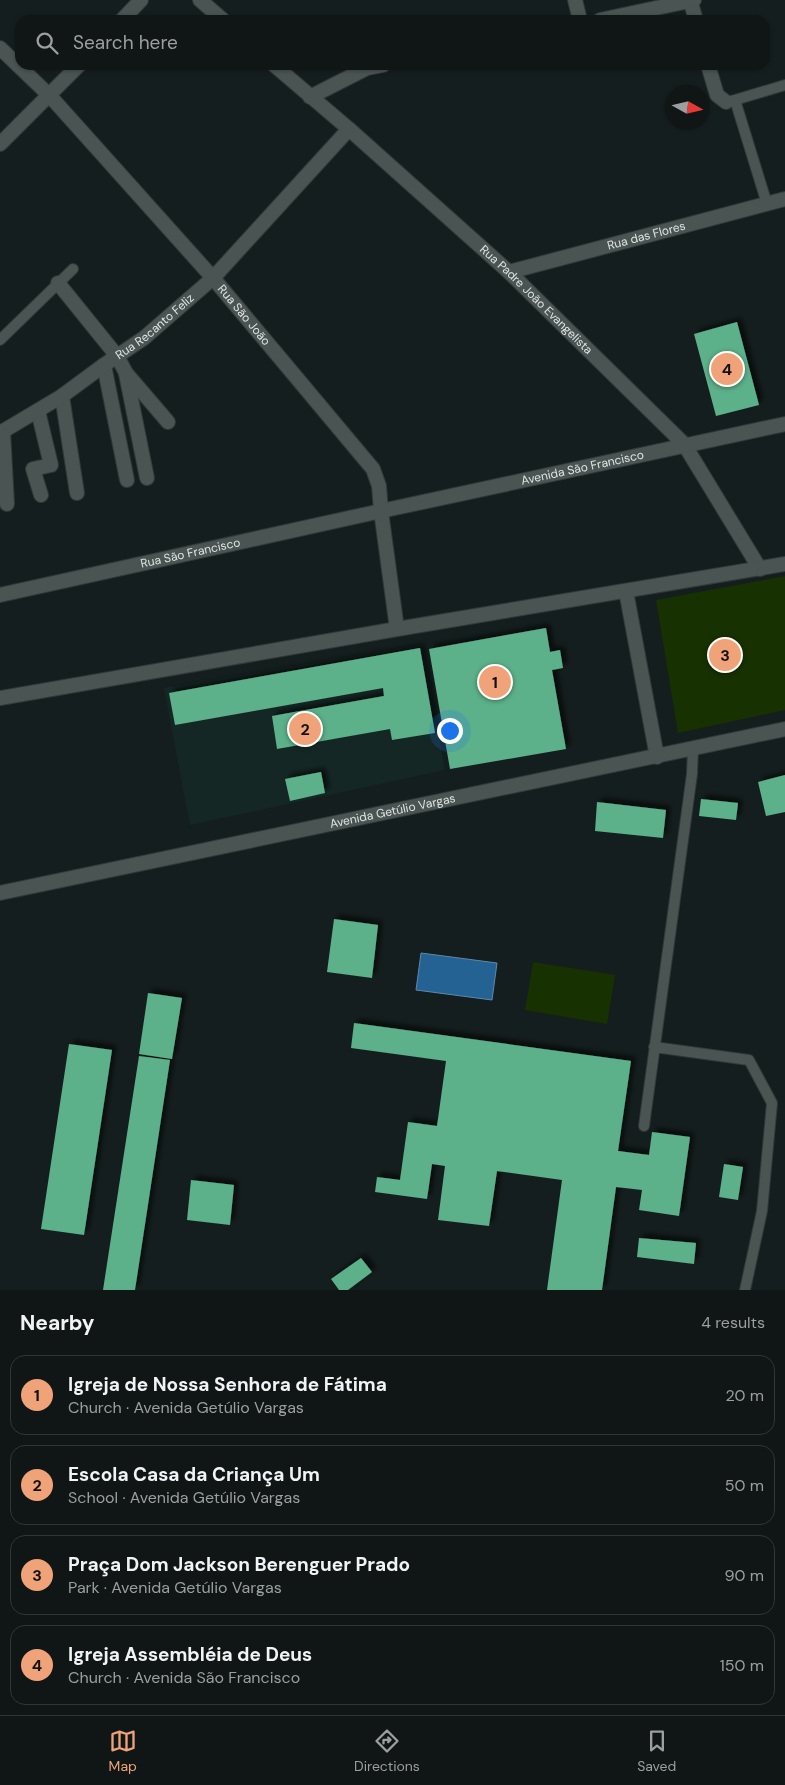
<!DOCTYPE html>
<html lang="en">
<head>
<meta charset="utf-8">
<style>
	:root { --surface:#101616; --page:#1e2323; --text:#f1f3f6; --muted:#9c9fa1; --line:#303535; --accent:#f0a378 }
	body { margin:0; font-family:"DM Sans",sans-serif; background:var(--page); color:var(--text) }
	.compass { position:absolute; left:665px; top:85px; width:45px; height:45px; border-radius:50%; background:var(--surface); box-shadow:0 1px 4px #0004; rotate:98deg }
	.you { position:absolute; left:449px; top:730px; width:18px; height:18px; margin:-12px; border:4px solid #fff; border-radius:50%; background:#1a73e8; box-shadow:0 0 0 8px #1a73e833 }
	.badge { display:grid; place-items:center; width:32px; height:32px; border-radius:50%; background:var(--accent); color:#111; font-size:16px; font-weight:700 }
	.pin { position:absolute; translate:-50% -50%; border:2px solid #fff; box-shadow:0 1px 5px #0006 }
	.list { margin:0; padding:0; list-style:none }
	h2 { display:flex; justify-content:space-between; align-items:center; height:65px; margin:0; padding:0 20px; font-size:21px }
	h2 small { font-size:16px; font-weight:400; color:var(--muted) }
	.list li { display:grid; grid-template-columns:32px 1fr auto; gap:15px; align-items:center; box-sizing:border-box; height:80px; margin:0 10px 10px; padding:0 10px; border:1px solid var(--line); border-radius:15px }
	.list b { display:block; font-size:19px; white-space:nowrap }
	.list p { margin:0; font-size:16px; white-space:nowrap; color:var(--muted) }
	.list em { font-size:16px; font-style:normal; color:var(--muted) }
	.icon { flex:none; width:28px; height:28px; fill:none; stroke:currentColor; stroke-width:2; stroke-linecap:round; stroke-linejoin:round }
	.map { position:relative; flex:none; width:785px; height:1290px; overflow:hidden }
	.search { position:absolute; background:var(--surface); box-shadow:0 1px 4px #0004; left:15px; right:15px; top:15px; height:55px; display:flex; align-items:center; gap:12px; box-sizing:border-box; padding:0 18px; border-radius:15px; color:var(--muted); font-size:19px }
	.sheet { height:425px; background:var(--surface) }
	nav { display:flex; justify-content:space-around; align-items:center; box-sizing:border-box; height:70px; border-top:1px solid var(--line); background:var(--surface); font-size:14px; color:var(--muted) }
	nav a { display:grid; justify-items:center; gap:2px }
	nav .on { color:var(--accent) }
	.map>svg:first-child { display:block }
	.built { fill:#152725 }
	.green { fill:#173101 }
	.water { fill:#256294; stroke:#5c89ac }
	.building { fill:#5bb18a; filter:url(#shadow) }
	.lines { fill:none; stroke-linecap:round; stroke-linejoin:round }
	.service-casing { stroke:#333838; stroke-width:12 }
	.minor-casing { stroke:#333838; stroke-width:16 }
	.tertiary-casing { stroke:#333838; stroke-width:16 }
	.service { stroke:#495453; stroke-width:10 }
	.minor { stroke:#495453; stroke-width:14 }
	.tertiary { stroke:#495453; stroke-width:14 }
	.labels { text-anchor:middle; stroke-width:5; stroke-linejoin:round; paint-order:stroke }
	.street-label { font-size:12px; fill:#dee4e3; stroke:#151e1e }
</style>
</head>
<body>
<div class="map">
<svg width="785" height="1290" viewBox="0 0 785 1290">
	<defs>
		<filter id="shadow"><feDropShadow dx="4.5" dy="-4.5" stdDeviation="2.5" flood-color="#0009"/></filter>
	</defs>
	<rect width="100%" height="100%" fill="#151e1e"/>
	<path class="built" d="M423 644 445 770 190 825 164 688Z"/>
	<path class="green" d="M785 576V710L678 733 656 600Z
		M533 962 615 975 607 1024 525 1010Z"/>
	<path class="water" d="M421 953 497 963 492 1000 416 990Z"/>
	<path class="building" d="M737 322 759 405 716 416 694 334Z
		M546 628 550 652 560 650 563 668 552 670 566 749 450 769 429 649Z
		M420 648 435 733 392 740 390 729 277 749 272 716 384 696 383 688 175 725 169 693Z
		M321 772 325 793 290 801 285 779Z
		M785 775V812L766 816 758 782Z
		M701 799 738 803 736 820 699 816Z
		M597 802 666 810 663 838 595 831Z
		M334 919 378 925 372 978 327 972Z
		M148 993 182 998 172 1059 139 1054Z
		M354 1023 631 1061 618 1151 649 1155 652 1132 690 1137 679 1216 639 1210 642 1190 616 1187 602 1290H547L562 1180 497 1171 489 1226 438 1220 445 1166 432 1164 427 1199 375 1192 377 1177 400 1180 408 1122 437 1126 446 1061 351 1048Z
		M69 1044 112 1050 84 1235 41 1229Z
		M139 1056 170 1060 135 1290H103Z
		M724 1164 743 1167 738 1200 719 1197Z
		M191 1180 234 1185 230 1225 187 1220Z
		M639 1238 696 1243 694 1264 637 1257Z
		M361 1258 372 1272 348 1290H339L331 1279Z"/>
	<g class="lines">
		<defs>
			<path id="service" d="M735 100 785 85
				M726 102 735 100 767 204
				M0 340 73 269
				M654 1047 749 1060 772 1103 762 1211 745 1290
				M644 1126 692 774 693 749"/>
			<g id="minor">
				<path d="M575 0 580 20"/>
				<path d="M690 0 696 20"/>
				<path d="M122 20 141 0"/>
				<path d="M600 20 694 0"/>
				<path id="s1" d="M0 48 50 96 213 278 373 469 379 486 381 511 397 629 0 698"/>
				<path d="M708 65 717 95 726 102"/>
				<path d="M310 97 367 68 383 65"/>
				<path d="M0 144 79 65"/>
				<path id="s2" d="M509 272 785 199"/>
				<path d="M58 283 117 356 126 373 168 422"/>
				<path d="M104 365 127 480"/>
				<path d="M126 374 147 478"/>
				<path d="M62 396 77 493"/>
				<path d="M38 411 51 465 33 469 41 495"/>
				<path d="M3 431 7 504"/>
				<path id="s3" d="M0 433 62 396 104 365 144 338 213 278 349 129"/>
				<path id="s4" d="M0 595 381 511"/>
			</g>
			<g id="tertiary">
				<path d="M200 0 223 20"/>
				<path id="s5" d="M274 65 349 129 509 272 684 444 760 569"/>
				<path id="s6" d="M381 511 785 424"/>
				<path d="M626 591 657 757"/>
				<path d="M397 629 785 564"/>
				<path id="s7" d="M0 893 785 729"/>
			</g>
		</defs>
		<use href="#service" class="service-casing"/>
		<use href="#minor" class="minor-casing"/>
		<use href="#tertiary" class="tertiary-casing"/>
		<use href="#service" class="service"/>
		<use href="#minor" class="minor"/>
		<use href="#tertiary" class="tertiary"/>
	</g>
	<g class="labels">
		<g class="street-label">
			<text dy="4" stroke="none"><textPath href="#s2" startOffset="142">Rua das Flores</textPath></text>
			<text dy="4" stroke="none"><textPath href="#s5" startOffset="352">Rua Padre João Evangelista</textPath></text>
			<text dy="4" stroke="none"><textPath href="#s1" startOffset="362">Rua São João</textPath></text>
			<text dy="4" stroke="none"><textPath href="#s3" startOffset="188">Rua Recanto Feliz</textPath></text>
			<text dy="4" stroke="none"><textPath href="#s6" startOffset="206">Avenida São Francisco</textPath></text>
			<text dy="4" stroke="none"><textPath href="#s4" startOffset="195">Rua São Francisco</textPath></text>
			<text dy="4" stroke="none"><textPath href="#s7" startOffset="401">Avenida Getúlio Vargas</textPath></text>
		</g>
	</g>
</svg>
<svg class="compass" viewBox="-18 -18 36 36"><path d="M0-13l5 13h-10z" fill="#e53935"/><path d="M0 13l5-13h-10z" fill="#9c9fa1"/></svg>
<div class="you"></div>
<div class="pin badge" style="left:495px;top:682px">1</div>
<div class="pin badge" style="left:305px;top:729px">2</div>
<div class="pin badge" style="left:725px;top:655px">3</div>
<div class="pin badge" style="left:727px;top:369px">4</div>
<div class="search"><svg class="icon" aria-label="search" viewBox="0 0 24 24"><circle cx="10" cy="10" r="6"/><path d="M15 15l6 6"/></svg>Search here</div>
</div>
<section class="sheet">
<h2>Nearby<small>4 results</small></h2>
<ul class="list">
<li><span class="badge">1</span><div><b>Igreja de Nossa Senhora de Fátima</b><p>Church · Avenida Getúlio Vargas</p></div><em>20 m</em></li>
<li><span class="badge">2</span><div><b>Escola Casa da Criança Um</b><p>School · Avenida Getúlio Vargas</p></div><em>50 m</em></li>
<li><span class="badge">3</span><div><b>Praça Dom Jackson Berenguer Prado</b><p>Park · Avenida Getúlio Vargas</p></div><em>90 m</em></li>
<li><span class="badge">4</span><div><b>Igreja Assembléia de Deus</b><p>Church · Avenida São Francisco</p></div><em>150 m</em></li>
</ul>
</section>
<nav>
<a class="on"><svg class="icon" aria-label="map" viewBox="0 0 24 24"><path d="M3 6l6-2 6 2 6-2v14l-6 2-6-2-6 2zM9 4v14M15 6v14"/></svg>Map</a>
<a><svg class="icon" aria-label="directions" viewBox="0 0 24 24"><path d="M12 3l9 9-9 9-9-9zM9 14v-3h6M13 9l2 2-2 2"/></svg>Directions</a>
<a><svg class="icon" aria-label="saved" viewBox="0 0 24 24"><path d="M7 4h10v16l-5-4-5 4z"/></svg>Saved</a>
</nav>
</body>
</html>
